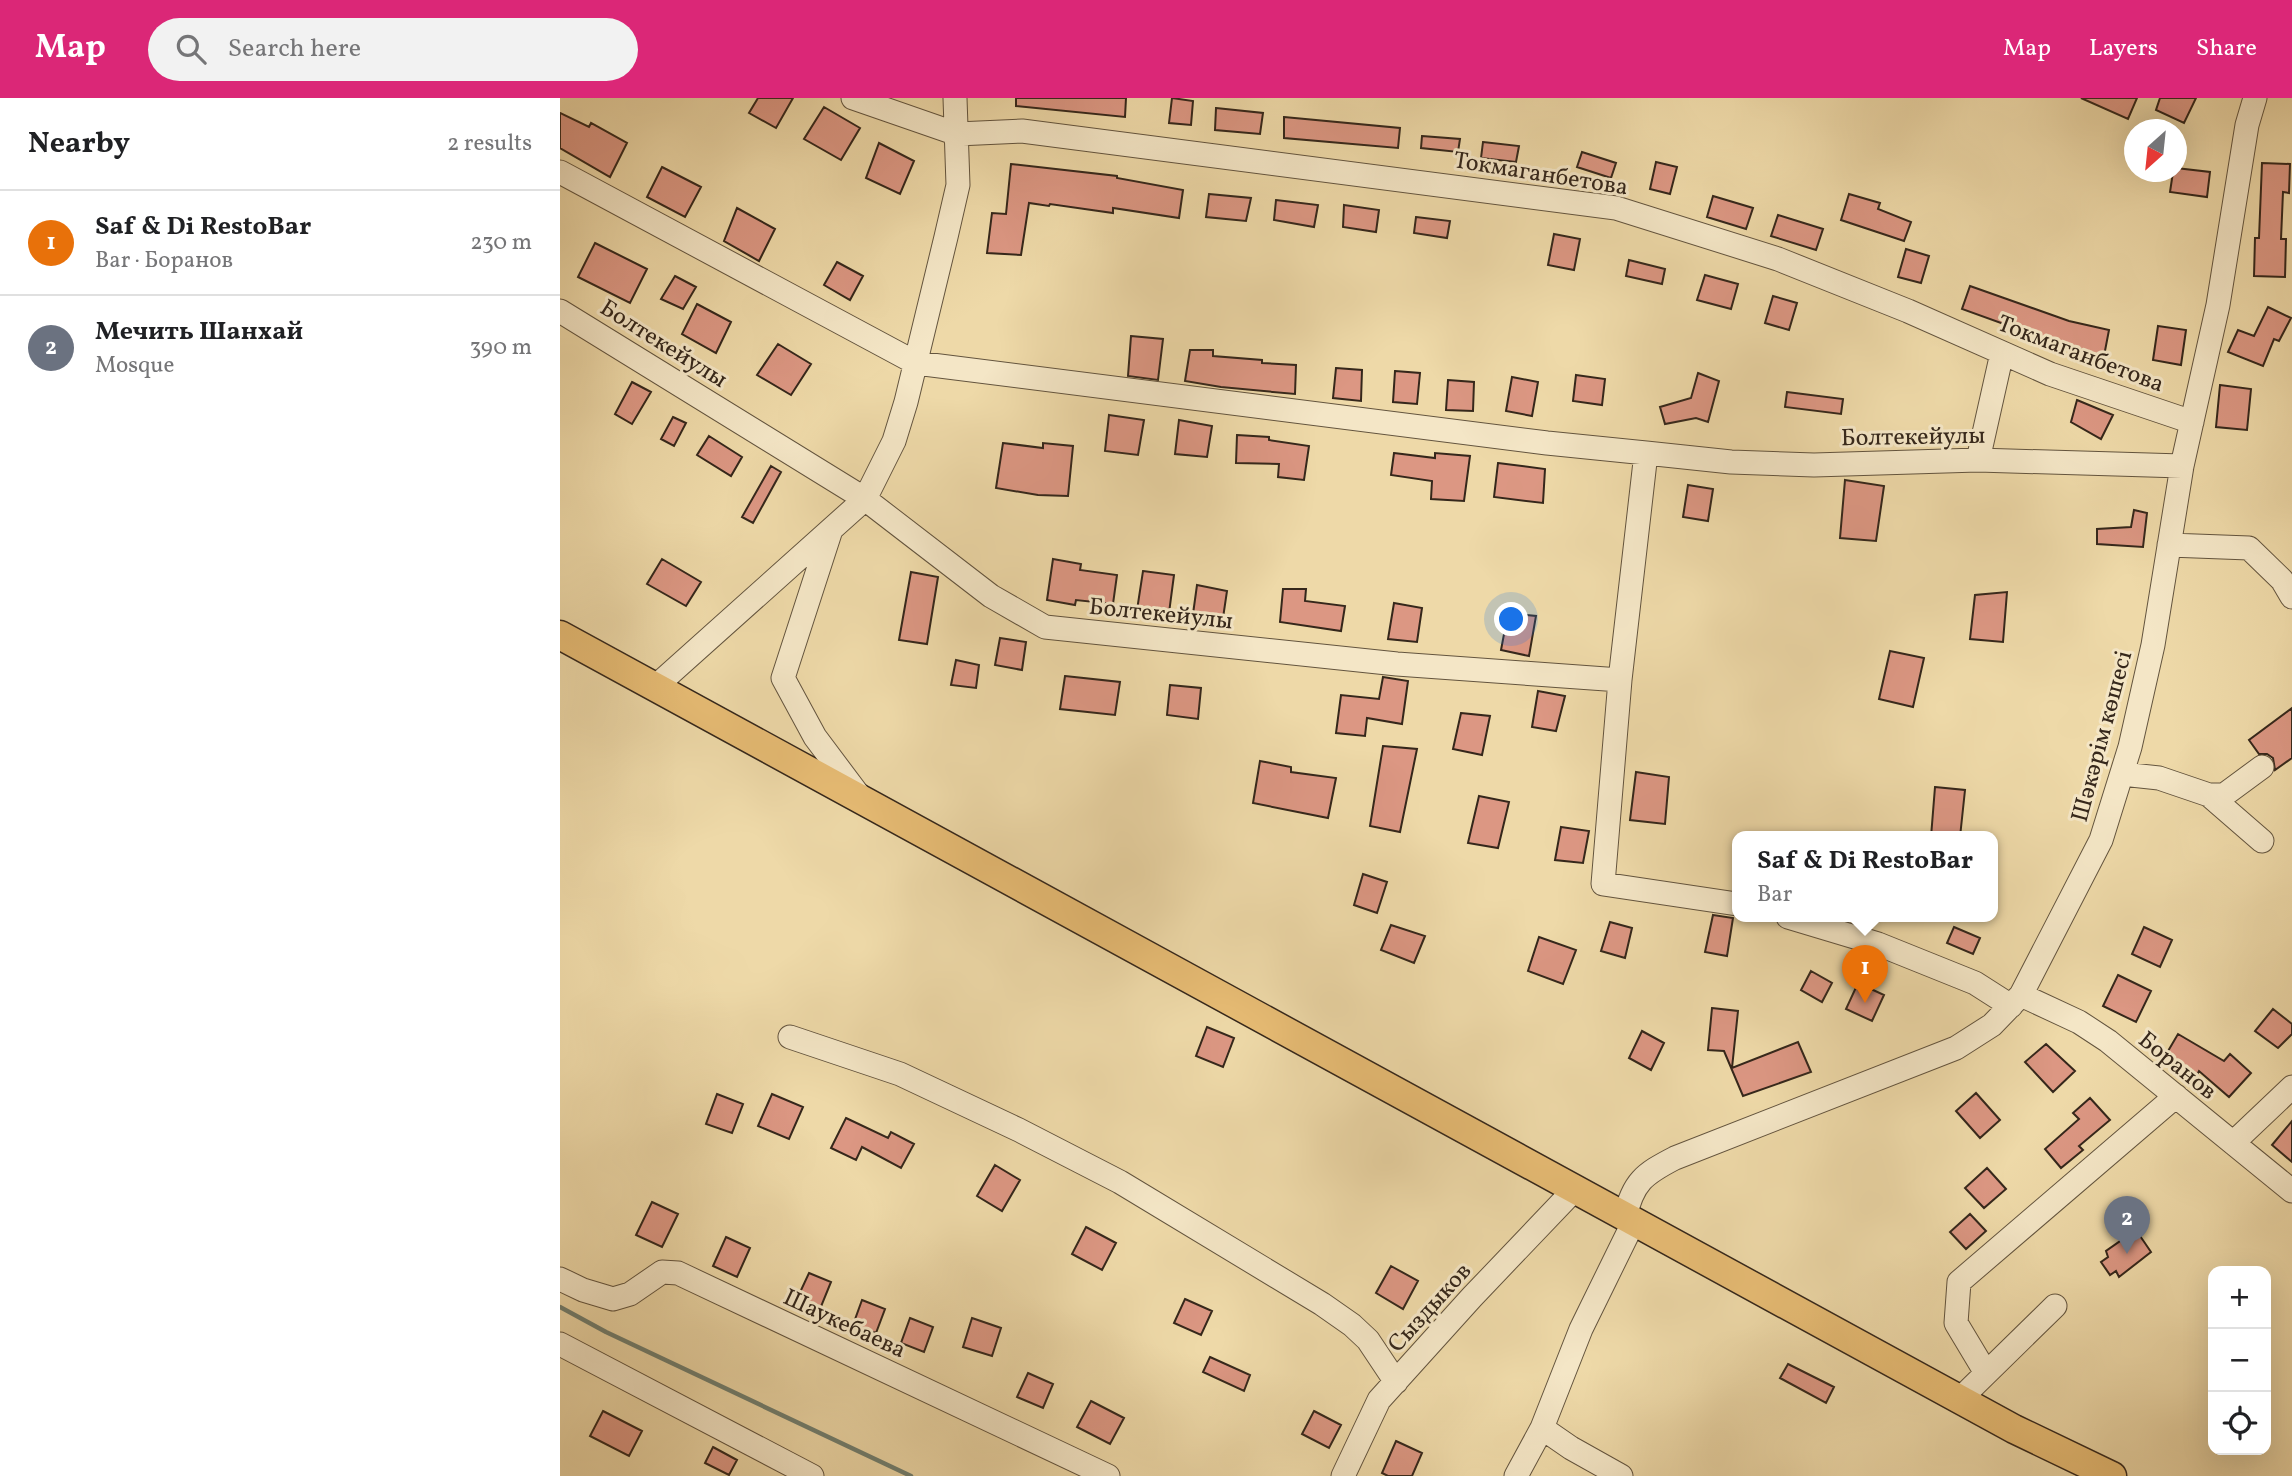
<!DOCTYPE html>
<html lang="en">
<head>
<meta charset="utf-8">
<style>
	:root { --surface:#fff; --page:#f2f2f2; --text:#202124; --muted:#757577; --line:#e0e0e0; --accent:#db2777 }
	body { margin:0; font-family:Vollkorn,serif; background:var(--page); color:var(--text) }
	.controls { position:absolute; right:21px; bottom:21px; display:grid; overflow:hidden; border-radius:14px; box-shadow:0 7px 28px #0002 }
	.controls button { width:63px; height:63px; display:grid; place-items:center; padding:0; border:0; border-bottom:2px solid var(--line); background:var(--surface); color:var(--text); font:35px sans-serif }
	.compass { position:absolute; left:1564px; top:21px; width:63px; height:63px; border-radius:50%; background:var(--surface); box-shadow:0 7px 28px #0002; rotate:207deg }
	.you { position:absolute; left:952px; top:522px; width:24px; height:24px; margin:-18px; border:5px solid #fff; border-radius:50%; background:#1a73e8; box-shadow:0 0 0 10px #1a73e833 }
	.badge { display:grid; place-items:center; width:46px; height:46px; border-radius:50%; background:var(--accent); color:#fff; font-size:23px; font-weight:700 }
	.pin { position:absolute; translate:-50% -58px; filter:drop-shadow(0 2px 4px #0008) }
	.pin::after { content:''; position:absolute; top:37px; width:24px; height:21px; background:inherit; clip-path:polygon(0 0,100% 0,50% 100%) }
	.popup { position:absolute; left:1172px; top:733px; width:266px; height:91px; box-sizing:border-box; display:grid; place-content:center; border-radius:14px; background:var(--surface); filter:drop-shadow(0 2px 5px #0005); font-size:23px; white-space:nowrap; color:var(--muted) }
	.popup b { font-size:26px; color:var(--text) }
	.popup::after { content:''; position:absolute; left:50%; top:100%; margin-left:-14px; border:14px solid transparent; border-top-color:var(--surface) }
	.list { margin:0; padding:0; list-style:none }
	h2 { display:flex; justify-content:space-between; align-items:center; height:91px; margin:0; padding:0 28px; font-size:30px }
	h2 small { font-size:23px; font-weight:400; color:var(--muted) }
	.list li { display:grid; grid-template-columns:46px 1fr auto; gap:21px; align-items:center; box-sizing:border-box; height:105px; padding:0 28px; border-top:2px solid var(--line) }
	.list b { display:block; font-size:26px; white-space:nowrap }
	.list p { margin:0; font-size:23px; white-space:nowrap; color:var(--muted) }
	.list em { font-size:23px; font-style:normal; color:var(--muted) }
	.icon { flex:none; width:38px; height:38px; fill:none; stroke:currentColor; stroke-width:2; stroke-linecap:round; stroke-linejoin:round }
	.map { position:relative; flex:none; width:1732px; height:1378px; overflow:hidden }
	header { display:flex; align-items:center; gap:42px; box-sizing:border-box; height:98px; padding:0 35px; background:var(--accent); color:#fff }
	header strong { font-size:33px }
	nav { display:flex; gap:38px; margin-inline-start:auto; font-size:24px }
	.search { width:490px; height:63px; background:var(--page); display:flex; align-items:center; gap:18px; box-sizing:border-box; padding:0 24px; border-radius:38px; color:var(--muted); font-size:26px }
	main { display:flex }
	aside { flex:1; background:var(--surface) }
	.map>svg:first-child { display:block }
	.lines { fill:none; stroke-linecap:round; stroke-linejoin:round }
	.stream { stroke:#717f70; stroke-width:4.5 }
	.building { fill:#dc9783; stroke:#35271b; stroke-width:2 }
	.minor-casing { stroke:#63543e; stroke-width:25 }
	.major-casing { stroke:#35271b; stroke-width:31 }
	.minor { stroke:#f4e6c6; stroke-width:23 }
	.major { stroke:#e7bc74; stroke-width:28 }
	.labels { text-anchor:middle; stroke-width:6; stroke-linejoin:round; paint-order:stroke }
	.street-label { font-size:24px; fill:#35271b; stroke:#f4e6c6 }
</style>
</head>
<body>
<header>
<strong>Map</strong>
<div class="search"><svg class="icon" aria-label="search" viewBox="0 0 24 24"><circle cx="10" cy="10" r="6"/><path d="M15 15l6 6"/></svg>Search here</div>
<nav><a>Map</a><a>Layers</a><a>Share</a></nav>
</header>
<main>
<aside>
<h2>Nearby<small>2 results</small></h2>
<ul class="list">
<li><span class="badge" style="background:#e8710a">1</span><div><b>Saf &amp; Di RestoBar</b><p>Bar · Боранов</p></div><em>230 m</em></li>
<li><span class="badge" style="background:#6b7280">2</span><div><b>Мечить Шанхай</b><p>Mosque</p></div><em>390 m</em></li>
</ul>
</aside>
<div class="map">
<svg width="1732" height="1378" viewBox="0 0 1732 1378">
	<rect width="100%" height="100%" fill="#eed9a8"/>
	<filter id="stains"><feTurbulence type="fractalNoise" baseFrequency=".00286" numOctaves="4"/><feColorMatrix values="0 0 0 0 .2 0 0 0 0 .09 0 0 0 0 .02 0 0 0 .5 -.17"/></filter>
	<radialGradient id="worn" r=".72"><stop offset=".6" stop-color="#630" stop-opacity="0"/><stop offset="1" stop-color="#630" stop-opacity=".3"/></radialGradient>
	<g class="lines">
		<path class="stream" d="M0 1209 46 1234 351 1378"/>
	</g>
	<path class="building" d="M198 0H233L216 30 189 15Z
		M456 0H566L565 19 456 8Z
		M612 0 633 3 631 27 609 25Z
		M1521 0H1577L1568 21Z
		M1600 0H1636L1624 25 1596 12Z
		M264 9 300 30 281 62 244 41Z
		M656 10 703 15 700 36 655 32Z
		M0 15 29 29 31 25 67 45 50 79 0 50Z
		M724 19 840 30 838 50 724 40Z
		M862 38 900 41 898 54 861 50Z
		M923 44 959 48 956 64 921 60Z
		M319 45 354 63 340 96 306 80Z
		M1022 54 1056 65 1051 80 1017 69Z
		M1096 64 1117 69 1110 96 1090 91Z
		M1702 65 1730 66 1729 95 1723 94 1721 141H1726L1725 179 1694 178 1695 140H1699Z
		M451 66 557 78V80L623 92 619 120 553 110V115L490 106 489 108 469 105 461 157 427 155 432 115 446 116Z
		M102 69 141 89 125 119 87 99Z
		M1616 70 1650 74 1647 99 1610 94 1613 74H1616Z
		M649 96 691 100 686 123 646 119Z
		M1289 96 1320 105 1318 111 1351 124 1344 143 1281 122Z
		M1153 98 1193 110 1186 131 1147 119Z
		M716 102 758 107 754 129 714 122Z
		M784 107 819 112 816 134 783 129Z
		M177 110 215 131 199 163 164 143Z
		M1218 117 1263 131 1256 152 1211 138Z
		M856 119 890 123 887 140 854 135Z
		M994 136 1020 141 1014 172 988 167Z
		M35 145 87 171 70 205 18 179Z
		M1346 151 1369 158 1361 185 1338 179Z
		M1069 162 1105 171 1102 186 1066 178Z
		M277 164 303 178 290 202 264 187Z
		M1145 177 1178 186 1171 211 1137 202Z
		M115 178 136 189 123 211 101 201Z
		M1410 188 1509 223 1549 232 1544 258 1494 244 1402 211Z
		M1213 198 1237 205 1229 232 1205 225Z
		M137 206 171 224 156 255 122 236Z
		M1708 209 1731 220 1719 243 1714 241 1703 268 1668 254 1678 232 1694 238Z
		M1598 228 1626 232 1621 267 1593 262Z
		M571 238 603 241 598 282 568 278Z
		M218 246 251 266 231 297 197 277Z
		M630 252H653V258L702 262V265L736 267 735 296 661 289 625 283Z
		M776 270 802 272 801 303 773 300Z
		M835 273 860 275 857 306 833 304Z
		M1138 275 1159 283 1148 324 1136 320 1105 326 1100 309 1131 300Z
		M1016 277 1045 281 1042 307 1013 303Z
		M952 279 978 284 972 318 946 313Z
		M888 282 914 284 913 313 886 312Z
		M72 284 91 294 72 326 55 316Z
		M1660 287 1691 291 1687 332 1656 329Z
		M1227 294 1283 301 1281 316 1225 309Z
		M1517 302 1553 317 1541 341 1511 324Z
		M549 317 584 322 578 357 545 353Z
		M113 319 126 325 114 348 101 341Z
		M619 322 652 328 647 359 615 356Z
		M677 337 709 339V342L749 348 744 382 718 379 719 366 676 365Z
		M149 338 182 359 171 378 137 357Z
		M443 345 483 350V345L513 348 508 398 478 397 436 390Z
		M834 355 875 360V355L910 358 904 403 871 401 872 383 831 377Z
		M938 365 985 371 983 405 934 399Z
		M211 368 221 374 193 425 182 419Z
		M1285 382 1324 388 1316 443 1280 440Z
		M1128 387 1153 391 1148 423 1123 419Z
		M1574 412 1587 415 1583 449 1537 446V431L1571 429Z
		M102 461 141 484 126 508 87 486Z
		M493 461 521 466 520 472 557 477 553 506 516 502 515 507 487 502Z
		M583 473 614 477 609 515 577 512Z
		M351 474 378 479 367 546 339 542Z
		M637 487 667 493 663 520 633 516Z
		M723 491H746L745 503 785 508 781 533 720 524Z
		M1447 494 1443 544 1410 541 1415 497Z
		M834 505 862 510 857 544 828 541Z
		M948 515 976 518 969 558 941 552Z
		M440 540 466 544 462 572 435 567Z
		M1330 553 1364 560 1353 609 1319 601Z
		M396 562 419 567 416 590 391 587Z
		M505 578 560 584 555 617 500 611Z
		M823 579 848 583 842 626 807 620 805 638 776 635 781 597 819 601Z
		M610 587 641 590 638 621 607 617Z
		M978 593 1005 598 996 633 972 629Z
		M1732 610V660L1715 672 1713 660 1707 656H1699L1689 642Z
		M901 615 930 618 922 657 893 651Z
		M823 648 857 651 840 734 810 728Z
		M700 663 731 669V674L776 680 768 720 693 705Z
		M1076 674 1109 679 1105 726 1070 722Z
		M1375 689 1405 692 1400 739H1371Z
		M919 698 949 704 938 750 908 745Z
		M1001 729 1029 733 1023 765 995 762Z
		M803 776 827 784 817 815 794 807Z
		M1153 817 1173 820 1167 858 1145 854Z
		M1050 824 1072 830 1065 860 1041 853Z
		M831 827 865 838 854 865 821 852Z
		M1394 829 1420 840 1413 856 1387 845Z
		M1584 829 1612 842 1600 869 1572 856Z
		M979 839 1016 852 1003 886 968 873Z
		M1251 873 1272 885 1262 904 1241 892Z
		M1558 877 1591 893 1576 924 1543 908Z
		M1298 885 1324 897 1312 923 1286 911Z
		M1152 910 1178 913 1172 970 1238 944 1251 974 1183 998 1164 953 1148 952Z
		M1713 911 1732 926V936L1718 950 1695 933Z
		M647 929 674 940 663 969 636 958Z
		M1082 933 1104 945 1091 972 1069 960Z
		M1618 936 1664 963 1670 956 1691 975 1669 999 1639 973 1636 979 1604 960Z
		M1486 946 1515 973 1493 994 1465 964Z
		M1416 995 1440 1022 1420 1040 1396 1013Z
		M157 996 183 1006 172 1035 146 1026Z
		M212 996 243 1009 229 1041 198 1028Z
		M1530 1000 1550 1022 1519 1048 1523 1052 1501 1070 1485 1051 1519 1021 1513 1015Z
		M286 1020 328 1040 331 1034 354 1046 341 1070 302 1049 296 1062 271 1050Z
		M1732 1023V1064L1712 1047Z
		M435 1067 460 1082 442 1113 417 1098Z
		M1427 1070 1446 1091 1424 1110 1405 1090Z
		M92 1104 118 1116 102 1149 76 1137Z
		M1410 1116 1426 1133 1406 1151 1390 1134Z
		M526 1129 556 1145 542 1172 512 1156Z
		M1576 1132 1591 1154 1559 1179 1556 1173 1550 1177 1541 1164 1548 1159 1546 1153Z
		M166 1139 190 1150 177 1179 153 1168Z
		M831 1168 858 1183 843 1211 816 1195Z
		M249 1175 271 1184 258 1216 235 1205Z
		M625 1201 652 1213 641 1237 614 1225Z
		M302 1202 325 1211 316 1235 293 1227Z
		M350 1220 373 1229 364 1254 341 1245Z
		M412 1220 441 1230 432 1258 403 1249Z
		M650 1259 690 1277 684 1293 643 1274Z
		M1228 1266 1274 1289 1266 1305 1220 1280Z
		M468 1275 493 1286 483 1310 457 1299Z
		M531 1303 564 1320 550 1346 517 1329Z
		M43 1313 82 1333 69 1358 30 1338Z
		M754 1313 781 1327 769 1350 742 1336Z
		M836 1343 862 1355 852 1378H828L822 1375Z
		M153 1349 177 1362 169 1377 145 1365Z"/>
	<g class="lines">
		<defs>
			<path id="minor" d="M293 0 397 36 462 33 1056 110 1218 161 1348 213 1490 276 1632 324
				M0 74 356 265 987 345 1086 355
				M0 213 305 401 431 498 485 529 837 566 1060 582 1086 355 1171 364 1254 367 1418 362 1622 368
				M1418 362 1442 255
				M270 435 223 580 255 639 300 699
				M1609 447 1689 450 1722 482 1732 499
				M1060 582 1043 786 1177 806
				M95 589 305 401 334 343 346 304 386 139 398 87 395 0
				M1562 676 1599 680 1649 697H1664L1702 669
				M1649 697 1702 743
				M1228 819 1318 846 1415 885 1451 908
				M1461 897 1519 924 1548 943 1732 1093
				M230 939 340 976 459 1032 560 1084 762 1206 792 1227 808 1242 836 1284
				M1673 1045 1732 989
				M1065 1119C1073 1084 1084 1076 1115 1060L1396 950 1432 927 1461 897 1541 742 1570 649 1593 547 1622 368 1658 207 1687 27 1695 0
				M0 1181 23 1192 53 1201 70 1196 102 1174 118 1175 548 1378
				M0 1246 252 1378
				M1426 1275 1396 1225 1399 1184 1616 998
				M1400 1301 1495 1208
				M783 1378 819 1302 912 1199 1015 1091
				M956 1378 982 1330
				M1061 1378 1011 1350 982 1330 1021 1231 1074 1123"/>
			<path id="major" d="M0 537 1454 1331 1552 1378"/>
		</defs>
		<use href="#minor" class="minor-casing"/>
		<use href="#major" class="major-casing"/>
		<use href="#minor" class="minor"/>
		<use href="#major" class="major"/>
	</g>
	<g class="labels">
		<g class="street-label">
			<text transform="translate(981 75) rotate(9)" y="8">Токмаганбетова</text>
			<text transform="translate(104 245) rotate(32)" y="8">Болтекейулы</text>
			<text transform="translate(1521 255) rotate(21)" y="8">Токмаганбетова</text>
			<text transform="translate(1353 338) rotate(-1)" y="8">Болтекейулы</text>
			<text transform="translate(601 515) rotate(6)" y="8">Болтекейулы</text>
			<text transform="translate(1541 638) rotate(-75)" y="8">Шәкәрім көшесі</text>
			<text transform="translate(1618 967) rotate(39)" y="8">Боранов</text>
			<text transform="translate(869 1209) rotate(-48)" y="8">Сыздыков</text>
			<text transform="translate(285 1225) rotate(25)" y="8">Шаукебаева</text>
		</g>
	</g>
	<rect width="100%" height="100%" filter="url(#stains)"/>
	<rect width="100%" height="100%" fill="url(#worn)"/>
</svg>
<div class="controls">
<button>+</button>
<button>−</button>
<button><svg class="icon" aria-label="locate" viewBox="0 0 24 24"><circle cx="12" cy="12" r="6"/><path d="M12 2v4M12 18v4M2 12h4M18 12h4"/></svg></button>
</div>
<svg class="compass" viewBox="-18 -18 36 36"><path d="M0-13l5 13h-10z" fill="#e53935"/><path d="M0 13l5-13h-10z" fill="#757577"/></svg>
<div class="you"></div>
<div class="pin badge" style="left:1305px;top:905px;background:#e8710a">1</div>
<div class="popup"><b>Saf &amp; Di RestoBar</b>Bar</div>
<div class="pin badge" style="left:1567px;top:1156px;background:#6b7280">2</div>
</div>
</main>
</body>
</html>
